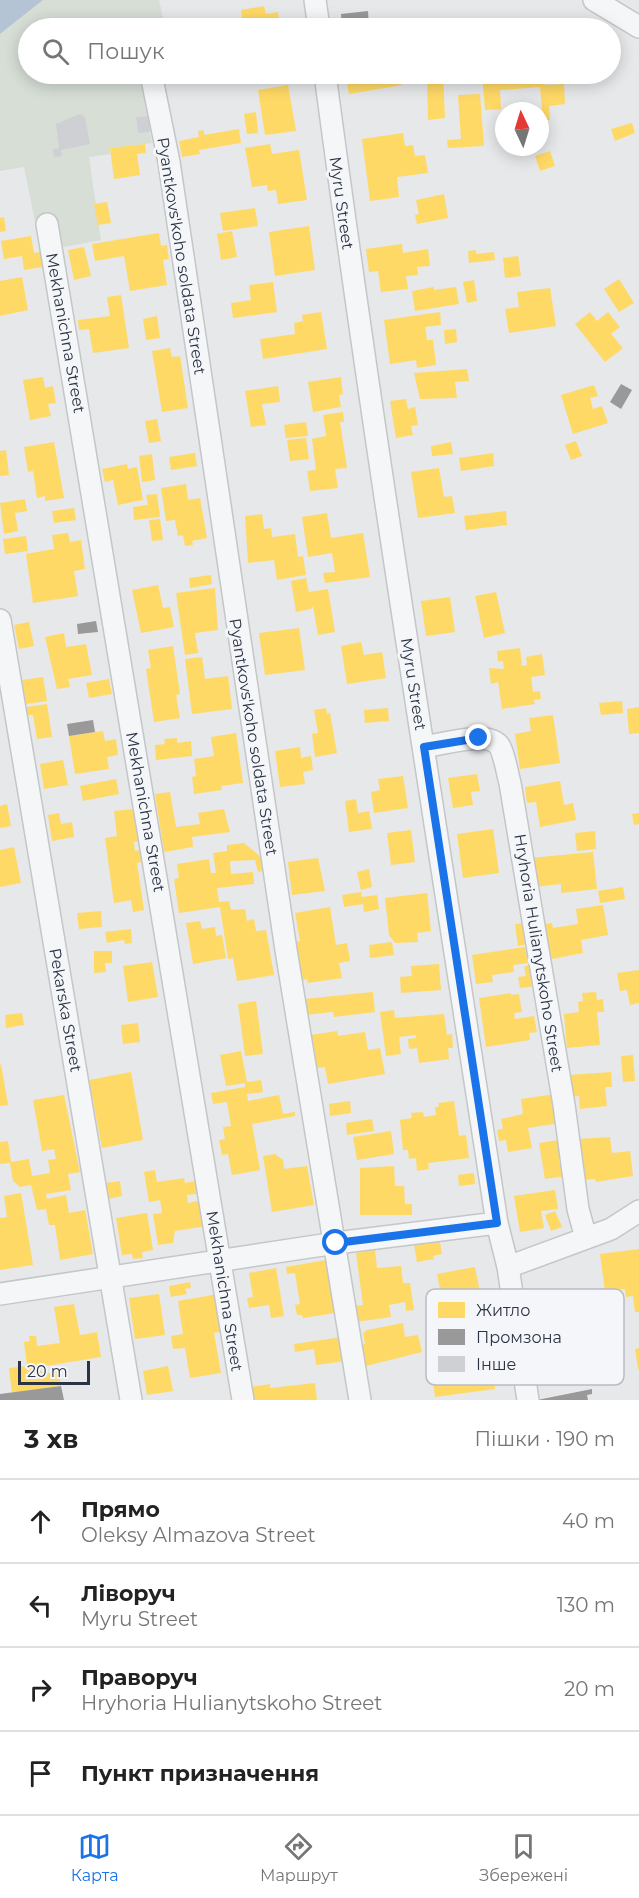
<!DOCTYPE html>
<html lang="uk">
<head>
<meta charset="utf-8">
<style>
	:root { --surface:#fff; --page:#f6f6f6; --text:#222; --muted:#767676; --line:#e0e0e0; --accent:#1a73e8 }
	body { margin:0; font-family:Montserrat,sans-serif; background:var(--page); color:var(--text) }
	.compass { position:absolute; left:495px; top:102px; width:54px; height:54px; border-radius:50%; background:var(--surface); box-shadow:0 3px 15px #0003; rotate:356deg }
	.scale { position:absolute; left:18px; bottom:15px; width:72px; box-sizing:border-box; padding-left:6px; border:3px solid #2b3445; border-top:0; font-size:16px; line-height:21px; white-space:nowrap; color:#2b3445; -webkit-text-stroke:4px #f4f6f9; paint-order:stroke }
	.stop { position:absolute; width:18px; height:18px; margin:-14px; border:4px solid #1a73e8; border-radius:50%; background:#fff }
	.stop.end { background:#1a73e8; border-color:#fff; box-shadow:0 2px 6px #0008 }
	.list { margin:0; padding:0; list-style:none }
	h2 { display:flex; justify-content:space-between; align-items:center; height:78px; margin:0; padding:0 24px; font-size:26px }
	h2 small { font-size:20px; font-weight:400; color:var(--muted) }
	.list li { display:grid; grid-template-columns:39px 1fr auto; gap:18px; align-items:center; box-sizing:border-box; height:84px; padding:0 24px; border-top:2px solid var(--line) }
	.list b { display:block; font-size:22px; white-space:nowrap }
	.list p { margin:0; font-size:20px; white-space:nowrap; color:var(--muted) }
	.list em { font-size:20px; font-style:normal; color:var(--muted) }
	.icon { flex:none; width:33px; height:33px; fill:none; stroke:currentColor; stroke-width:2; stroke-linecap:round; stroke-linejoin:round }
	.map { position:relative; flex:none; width:639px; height:1400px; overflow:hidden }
	.search { position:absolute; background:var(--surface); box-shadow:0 3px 15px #0003; left:18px; right:18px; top:18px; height:66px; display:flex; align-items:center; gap:15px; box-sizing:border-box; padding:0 21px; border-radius:33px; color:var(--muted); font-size:22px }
	.sheet { height:414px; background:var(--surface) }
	nav { display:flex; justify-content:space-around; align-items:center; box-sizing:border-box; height:84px; border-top:2px solid var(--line); background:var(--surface); font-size:16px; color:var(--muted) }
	nav a { display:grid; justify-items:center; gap:3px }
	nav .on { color:var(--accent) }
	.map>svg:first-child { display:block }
	.green { fill:#d6ded6 }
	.water { fill:#b4c4d5 }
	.homes { fill:#ffd966 }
	.industry { fill:#999 }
	.building { fill:#ced0d3 }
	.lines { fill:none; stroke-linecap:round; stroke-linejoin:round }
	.street-casing { stroke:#c4c6c8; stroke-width:24 }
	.street { stroke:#f5f6f7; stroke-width:21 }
	.route { stroke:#1a73e8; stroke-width:8 }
	.labels { text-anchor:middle; stroke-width:6; stroke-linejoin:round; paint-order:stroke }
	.street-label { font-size:16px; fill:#2b3445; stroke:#f4f6f9 }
	.key { fill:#f4f6f9; stroke:#b8bcc3; stroke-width:1.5 }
	.key-label { font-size:16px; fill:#2b3445 }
</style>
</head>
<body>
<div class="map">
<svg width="639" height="1400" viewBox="0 0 639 1400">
	<rect width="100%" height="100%" fill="#e6e8ea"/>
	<path class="green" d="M43 0H159L165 28H28V74H142L149 116 136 117 138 132H150L152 143 110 148V154L89 157 101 240 63 247 56 223 36 227 24 167 0 171V34Z"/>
	<path class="water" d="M0 0H43L0 34Z"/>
	<path class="homes" d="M264 6 266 14 278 12 280 28H255L254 24 243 26 241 10Z
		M345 74H400L402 85 349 94Z
		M427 74H443L445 118 428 120Z
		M482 74H544L545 85 564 84 565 104 549 106 550 120H543L540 87 500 90 501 109 485 110Z
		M288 85 296 131 265 135 258 90Z
		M480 94 484 146 448 148 447 140 461 139 458 95Z
		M256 112 258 133 247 134 244 114Z
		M632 123 635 133 615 141 611 129Z
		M239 129 241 143 199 150 200 154 182 157 179 141 199 137 198 131 204 130V135Z
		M403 133 405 146 413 145 415 156 425 155 428 173 397 177 399 197 370 201 362 139Z
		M145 144 146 153 137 154 140 175 114 179 110 148Z
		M270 144 272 154 299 150 307 200 278 204 276 190 268 191 267 185 252 187 245 148Z
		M550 151 555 166 540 171 535 156Z
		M444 194 448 218 417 224 415 215 419 214 416 200Z
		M107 202 111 223 98 225 94 204Z
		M255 208 258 226 223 231 220 213Z
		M4 217 6 231 0 232V218Z
		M309 226 315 270 275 276 269 232Z
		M232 231 237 257 221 260 217 234Z
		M159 233 161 246 167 245 169 259 163 260 167 285 130 291 124 256 95 261 92 244Z
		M31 236 34 253 40 252 43 267 24 270 22 256 4 259 1 241Z
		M402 244 403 253 428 249 430 266 417 267 418 275 406 276 408 289 381 292 378 271 369 272 366 249Z
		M84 247 91 276 74 280 68 250Z
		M476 250V254L494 252 495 260 469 263 468 251Z
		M518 256 521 276 505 278 503 258Z
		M22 277 28 310 0 316V281Z
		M619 279 634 303 619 312 604 289Z
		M474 280 477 301 467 303 463 282Z
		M273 282 277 312 233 318 231 303 251 300 249 285Z
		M434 287V290L456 287 459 304 415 311 412 291Z
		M550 288 556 326 509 333 505 309 519 307 517 292Z
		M121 295 129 348 93 353 89 329 79 330 78 320 110 316 107 297Z
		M321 312 327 349 263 359 260 339 295 334 294 323 303 321 302 315Z
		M440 312 441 325 425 327 427 340H433L436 365 417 368 416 360 390 364 384 320Z
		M590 312 597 321 608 312 620 327 611 334 623 348 605 362 575 324Z
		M157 316 160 338 146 340 143 319Z
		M456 329 457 342 445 344 444 330Z
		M170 348 172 357 180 356 188 408 162 412 152 351Z
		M467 369 469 381 455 382 457 398 420 399 414 373Z
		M43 377 45 388 53 386 56 403 48 404 51 416 30 420 23 380Z
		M341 377 343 394 339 395 341 407 313 412 308 382Z
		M594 385 598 396 590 398 593 409 602 406 608 423 573 434 561 395Z
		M278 386 280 402 262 404 266 425 251 427 245 391Z
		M406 399 408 409 415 407 418 425 411 426 413 435 396 438 390 401Z
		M343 412 344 422H340L347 468 335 469 338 488 310 491 307 471 316 470 312 439 326 436 323 415Z
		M157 419 161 441 149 443 145 421Z
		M306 422 308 436 286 438 284 425Z
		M306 438 309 459 290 461 287 440Z
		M576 441 582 456 571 460 565 445Z
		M54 442 64 498 45 501V496L37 498 33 471 28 472 24 447Z
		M451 442 453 454 432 456 431 446Z
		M6 450 9 475 0 476V451Z
		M195 453 197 466 171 470 169 457Z
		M493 453 494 466 461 471 459 458Z
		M152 454 155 480 142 482 139 456Z
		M127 464 128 469 137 467 143 500 118 505 113 480 105 482 102 469Z
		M439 468 444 497 452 496 455 513 418 518 411 472Z
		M186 484 188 500 200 498 207 538 192 541 193 545 185 546 183 535 178 536 175 520 166 521 161 488Z
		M157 494 160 517 134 520 133 507 148 505 146 495Z
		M25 499 27 511 15 513 18 531 4 534 0 503Z
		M74 508 76 520 54 523 52 511Z
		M506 511 507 525 466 530 464 516Z
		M327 513 331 538 363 533 370 577 325 583 323 573 335 572 332 553 308 557 302 517Z
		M262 514 264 529 271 528 272 537 295 534 298 557 303 556 306 575 277 580 274 560 248 563 245 516Z
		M160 519 163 540 152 541 149 520Z
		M68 533 70 542 81 540 85 569 74 571 78 596 33 603 26 554 54 549 52 535Z
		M26 536 28 551 5 554 3 539Z
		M211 575 212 584 190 588 189 578Z
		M306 578 309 592 328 589 335 632 318 635 313 606 311 609 296 612 291 581Z
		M158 585 163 608 170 607 174 627 141 633 132 590Z
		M215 588 218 630 195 633 198 653 185 655 176 593Z
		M496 592 505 633 484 638 475 596Z
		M450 597 455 632 426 636 421 601Z
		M29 622 34 646 19 649 14 625Z
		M299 628 305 670 265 675 259 633Z
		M64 633 66 647 86 644 92 675 68 679 70 687 57 689 45 637Z
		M361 642 364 655 382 652 386 678 347 684 341 646Z
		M173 646 180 694 176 695 180 718 154 722 146 669 151 668 148 650Z
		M520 648 522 666 527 665 526 657 542 654 545 675 531 677 533 692 540 691 541 699 534 700 535 704 502 709 498 682 491 684 489 668 504 669 503 661 498 662 497 651Z
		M202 657 205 679 228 676 232 709 192 714 185 659Z
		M43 677 47 701 26 704 22 680Z
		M109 679 112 694 89 698 86 683Z
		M622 701 623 713 601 715 599 703Z
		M47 704 52 737 37 739 33 715H27L26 707Z
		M639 707V733L629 734 627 709Z
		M326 708 327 714 330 713 337 753 315 757 312 734 318 733 314 710Z
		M388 708 389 721 365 723 364 710Z
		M553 715 560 763 520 769 515 734 531 731 529 718Z
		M103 731 105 741 116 739 118 755 107 757 109 769 75 774 69 736Z
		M236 733 243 783 221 786 222 790 194 794 192 777 196 776 194 759 214 756 211 737Z
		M177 738V743L191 741 192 756 156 760 155 745 165 744 164 739Z
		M300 747 301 758 311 756 313 770 303 772 305 784 280 787 275 751Z
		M63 760 68 785 44 789 40 764Z
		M477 774 480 791 471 792 473 805 453 808 448 778Z
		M403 776 408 808 374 813 371 792 380 790 378 779Z
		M116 779 119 794 83 801 80 786Z
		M560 781 564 805 573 803 576 820 540 827 536 802 527 803 525 787Z
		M170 792 176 827 200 824 198 813 224 809 230 832 192 837 193 847 164 852 155 794Z
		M356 799 358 813 369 811 372 829 349 832 345 801Z
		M7 804 11 826 0 828V806Z
		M134 809 139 841 134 842 135 851 140 850 142 862 137 863 144 910 133 912 131 900 114 903 105 838 117 836 114 811Z
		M59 813 61 824 72 822 74 837 52 841 48 815Z
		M639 813V824L634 825 632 814Z
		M493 829 499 873 463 878 457 834Z
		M411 830 415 862 391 865 387 833Z
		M595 831 596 849 577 851 575 833Z
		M244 843 261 857 263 871 258 872 255 860 230 861 231 874 253 872 254 884 217 888 219 902 229 901 231 910 245 909 247 921 254 919 256 931 266 930 274 975 237 981 233 958 228 959 220 907 179 913 174 879 179 878 177 864 209 859 211 873H216L213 853 227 851V845Z
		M14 847 21 883 0 887V850Z
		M593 852 597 889 561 893V884L534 887 531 858Z
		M318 858 325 891 292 895 288 862Z
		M369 869 372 887 361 890 357 872Z
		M623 887 625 899 600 903 598 891Z
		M361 892 362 897 377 895 379 909 364 912 363 904 344 907 342 895Z
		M427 893 431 931 417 933 418 942 395 943 389 935 385 898Z
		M603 905 608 935 581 940 583 953 547 960 541 925 552 923 553 928 578 924 576 909Z
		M330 907 336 945 347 943 350 961 339 963 342 978 308 983 307 979 301 981 293 942 300 941 295 913Z
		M101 911 102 927 79 929 77 913Z
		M200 921 202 929 215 927 216 936 222 935 226 958 193 964 186 923Z
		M526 923 529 944 518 946 515 924Z
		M131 929 132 943 125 944 124 940 107 943 105 932Z
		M392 942 394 955 370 958 369 945Z
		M525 947 528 963 513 965 514 972 492 975 493 982 476 984 472 955Z
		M94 951H112V963H105L106 972 94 973Z
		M152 962 158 997 128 1002 123 966Z
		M534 962 537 986 520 988 518 977 526 976 524 967Z
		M439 964 441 990 401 993 400 977 412 976 411 966Z
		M639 970V1003L630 1005 627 990 620 991 617 973Z
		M373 992 375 1012 334 1017 333 1012 305 1015 304 999Z
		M596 992 597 1000 603 999 604 1012H597L600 1045 567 1048 564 1014 579 1012 578 1002 583 1001 582 993Z
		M511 993V995L519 994 522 1012 514 1013 515 1019 534 1016 537 1032 529 1033 530 1040 486 1047 479 998Z
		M256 1001 263 1054 245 1056 238 1004Z
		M394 1010 395 1018 444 1014 447 1035 452 1034 453 1048H448L449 1059 419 1063 417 1048 409 1049 408 1039 416 1038V1035L399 1037 401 1054 386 1056 380 1012Z
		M22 1013 24 1025 6 1028 5 1015Z
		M138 1023 140 1042 123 1044 121 1025Z
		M337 1031 338 1036 365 1032 368 1050 380 1048 385 1074 328 1084 325 1067 317 1068 311 1035Z
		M241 1051 247 1082 261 1080 263 1092 247 1094 248 1101 279 1095 283 1114 295 1112V1116L252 1124 260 1170 232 1175 228 1154 222 1155 219 1140 225 1139 223 1127 231 1126 227 1102 213 1104 211 1093 245 1087V1083L226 1086 220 1055Z
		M633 1055 635 1081 623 1082 621 1056Z
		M1 1064 8 1105 0 1106V1065Z
		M131 1072 143 1140 102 1148 89 1080Z
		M611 1072 612 1087H605L607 1106 580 1109 579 1096 571 1097 569 1075Z
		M555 1094 560 1123 528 1128 532 1148 508 1152 506 1140 499 1141 497 1130 503 1129 501 1119 523 1114 521 1099Z
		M64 1095 80 1172 68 1174 71 1190 46 1194 47 1199 66 1195 69 1213 85 1210 93 1254 60 1260 55 1225H49L46 1209 37 1210 31 1185 20 1187 13 1181 10 1163 0 1164V1142L8 1141 11 1162 29 1159 32 1176 50 1173 48 1160 56 1159 54 1149 42 1151 33 1100Z
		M350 1101 351 1113 330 1116 329 1104Z
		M454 1101 459 1136 466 1135 469 1158 428 1163 429 1169 417 1171 416 1158 409 1159 408 1150H403L400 1120 412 1118 411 1113 423 1112 424 1117 436 1115 435 1107H439L438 1103Z
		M372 1119 374 1131 347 1135 346 1123Z
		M391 1131 394 1154 357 1160 353 1137Z
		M610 1137 612 1153 630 1151 633 1176 596 1182 595 1179 581 1180 578 1139Z
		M559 1140V1163L564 1162 566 1176 545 1179 539 1143Z
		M275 1154 283 1160 284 1169 307 1166 314 1205 272 1212 263 1156Z
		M394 1166 395 1186H404L405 1204H412V1215H360V1168Z
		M155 1170 157 1182 184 1178 185 1183 195 1181 197 1194 187 1195 188 1203 202 1200 207 1226 175 1231 173 1243 158 1245 153 1214 162 1213 160 1200 149 1202 144 1172Z
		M474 1173 475 1184 459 1186 458 1175Z
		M120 1181 122 1196 109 1199 106 1183Z
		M555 1190 558 1209 541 1211 544 1228 520 1232 514 1196Z
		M21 1193 33 1265 0 1270V1218L7 1217 4 1196Z
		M555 1211 562 1227 551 1231 545 1215Z
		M147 1213 153 1250 142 1252 143 1258 133 1259 132 1254 122 1255 116 1218Z
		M440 1242 442 1254 433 1256 434 1259 417 1262 414 1245Z
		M639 1249V1312H635L633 1296 626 1297 625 1289 605 1292 600 1254Z
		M375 1250 377 1268 401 1266 403 1283H410L414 1310 406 1311 405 1302 389 1305 391 1317 355 1322 353 1306 363 1305 356 1253Z
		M326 1260 335 1313 303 1318 302 1315H297L295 1305 300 1304 295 1273 287 1274 286 1267Z
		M475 1267 484 1312 454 1317 456 1326 436 1329 437 1336 428 1338 425 1323 434 1321 431 1302 442 1300 437 1274Z
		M276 1268 284 1316 271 1318 269 1305 249 1308 247 1298 253 1297 249 1273Z
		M190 1282 191 1288 185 1289 187 1294 171 1297 169 1286Z
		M159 1294 165 1335 135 1339 129 1298Z
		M218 1294 224 1331 214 1333 221 1373 190 1378 185 1348 173 1349 171 1336 183 1334 178 1301Z
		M74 1304 80 1335 97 1332 101 1357 40 1367V1371H48V1373L59 1372 61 1386 12 1393 9 1368 27 1366 24 1342 30 1341 29 1336H36L37 1346 60 1343 54 1307Z
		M403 1323 405 1337 418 1335 422 1352 366 1366 362 1344H365L363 1333 367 1330Z
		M342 1337 346 1361 316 1365 314 1349 295 1352 294 1344Z
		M639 1348V1369H638L635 1349Z
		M490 1350 495 1389 435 1397 431 1367 448 1364 447 1356Z
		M168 1366 173 1391 147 1395 143 1371Z
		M315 1383 317 1400H251L250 1387 270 1384V1388Z"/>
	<path class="industry" d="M368 11 369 28H342L341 14Z
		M621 384 632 390 621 409 610 402Z
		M96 621 98 632 78 634 77 624Z
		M93 720 95 732 69 736 67 724Z
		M61 1386 64 1400H0V1394Z
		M592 1389V1394L587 1395 588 1400H537Z"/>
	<path class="building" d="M80 114 85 117 90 144 61 150 62 156 54 157 53 149 59 148 56 124Z
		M149 116 150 132 138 133 136 117Z"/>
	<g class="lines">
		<defs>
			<path id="street" d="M315 0 319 28
				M594 0 639 27
				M151 74 169 162 286 950 360 1400
				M325 74C376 458 438 840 497 1223L508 1267 528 1400
				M47 224 243 1400
				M0 620 131 1400
				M424 747C440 745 490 729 500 747 505 757 507 772 510 783L564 1105 578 1209 586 1238
				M508 1267 611 1229 639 1211
				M0 1294 336 1243 497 1223"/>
		</defs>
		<use href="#street" class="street-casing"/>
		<use href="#street" class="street"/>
	</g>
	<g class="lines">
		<path class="route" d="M336 1243 497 1223 424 747 479 738"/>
	</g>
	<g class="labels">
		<g class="street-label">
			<text transform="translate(342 203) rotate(82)" y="6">Myru Street</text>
			<text transform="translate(182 256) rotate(81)" y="6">Pyantkovsʹkoho soldata Street</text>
			<text transform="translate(66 333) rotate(80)" y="6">Mekhanichna Street</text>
			<text transform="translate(414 684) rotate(81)" y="6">Myru Street</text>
			<text transform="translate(254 737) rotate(81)" y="6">Pyantkovsʹkoho soldata Street</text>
			<text transform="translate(146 812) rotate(80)" y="6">Mekhanichna Street</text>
			<text transform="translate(539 953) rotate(81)" y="6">Hryhoria Hulianytskoho Street</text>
			<text transform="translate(66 1010) rotate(80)" y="6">Pekarska Street</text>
			<text transform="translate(225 1291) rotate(81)" y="6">Mekhanichna Street</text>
		</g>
	</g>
	<rect x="426" y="1289" width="198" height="96" rx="9" class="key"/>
	<rect x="438" y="1302" width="27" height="16" fill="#ffd966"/>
	<rect x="438" y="1329" width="27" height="16" fill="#999"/>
	<rect x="438" y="1356" width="27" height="16" fill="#ced0d3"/>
	<g class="key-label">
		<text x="476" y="1316">Житло</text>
		<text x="476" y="1343">Промзона</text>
		<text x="476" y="1370">Інше</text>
	</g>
</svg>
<svg class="compass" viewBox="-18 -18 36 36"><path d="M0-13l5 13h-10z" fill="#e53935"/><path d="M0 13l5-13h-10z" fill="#767676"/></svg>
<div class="scale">20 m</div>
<div class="stop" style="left:336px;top:1243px"></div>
<div class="stop end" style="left:479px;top:738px"></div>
<div class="search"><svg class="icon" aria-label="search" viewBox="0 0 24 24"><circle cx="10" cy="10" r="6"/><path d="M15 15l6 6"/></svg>Пошук</div>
</div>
<section class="sheet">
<h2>3 хв<small>Пішки · 190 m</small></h2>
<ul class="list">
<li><svg class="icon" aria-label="ahead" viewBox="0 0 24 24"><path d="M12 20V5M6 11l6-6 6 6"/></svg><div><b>Прямо</b><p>Oleksy Almazova Street</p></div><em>40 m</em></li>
<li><svg class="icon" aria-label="left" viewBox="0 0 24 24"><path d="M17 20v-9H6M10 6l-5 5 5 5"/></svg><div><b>Ліворуч</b><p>Myru Street</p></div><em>130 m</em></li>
<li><svg class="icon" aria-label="right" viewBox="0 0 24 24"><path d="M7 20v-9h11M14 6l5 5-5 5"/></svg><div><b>Праворуч</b><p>Hryhoria Hulianytskoho Street</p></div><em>20 m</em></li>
<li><svg class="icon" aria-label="arrive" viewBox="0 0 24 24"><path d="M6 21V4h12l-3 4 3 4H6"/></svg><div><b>Пункт призначення</b></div></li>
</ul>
</section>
<nav>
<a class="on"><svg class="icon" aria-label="map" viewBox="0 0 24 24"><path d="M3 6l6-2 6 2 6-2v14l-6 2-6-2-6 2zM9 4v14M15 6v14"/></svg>Карта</a>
<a><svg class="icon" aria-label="directions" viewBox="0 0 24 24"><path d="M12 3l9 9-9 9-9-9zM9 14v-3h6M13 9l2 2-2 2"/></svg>Маршрут</a>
<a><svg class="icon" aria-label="saved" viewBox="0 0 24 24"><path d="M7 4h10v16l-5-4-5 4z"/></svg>Збережені</a>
</nav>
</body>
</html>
